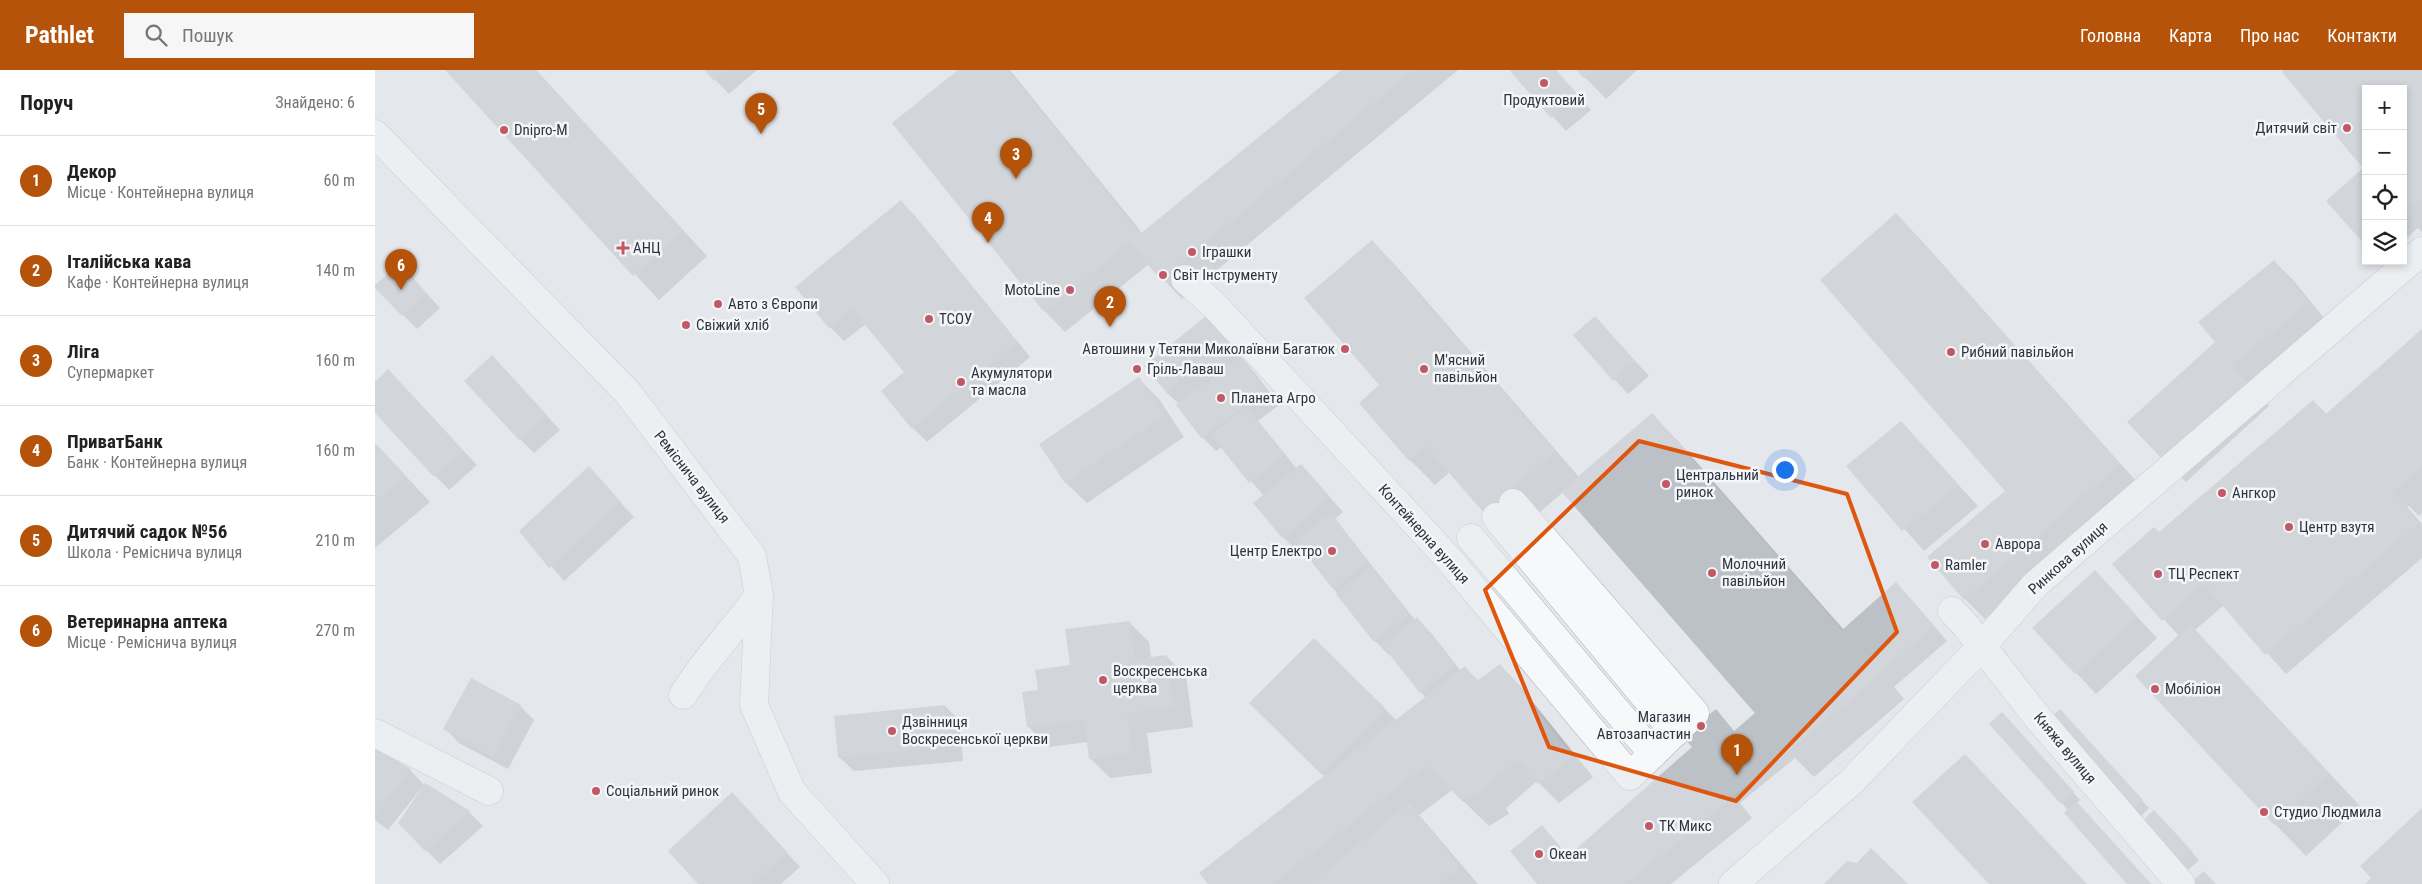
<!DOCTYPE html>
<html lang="uk">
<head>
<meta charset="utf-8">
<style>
	:root { --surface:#fff; --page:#f6f6f6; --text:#222; --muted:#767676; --line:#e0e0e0; --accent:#b45309 }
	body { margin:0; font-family:"Roboto Condensed",sans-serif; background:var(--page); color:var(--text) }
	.controls { position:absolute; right:15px; top:15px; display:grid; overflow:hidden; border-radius:0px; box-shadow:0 2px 8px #0003 }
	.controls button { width:45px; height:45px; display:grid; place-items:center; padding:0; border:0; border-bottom:1px solid var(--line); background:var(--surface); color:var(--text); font:25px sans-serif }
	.you { position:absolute; left:1409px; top:399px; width:18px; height:18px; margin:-12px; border:4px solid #fff; border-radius:50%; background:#1a73e8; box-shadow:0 0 0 8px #1a73e833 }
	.badge { display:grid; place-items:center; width:32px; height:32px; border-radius:50%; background:var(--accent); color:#fff; font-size:16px; font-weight:700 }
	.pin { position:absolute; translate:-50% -41px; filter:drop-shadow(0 1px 2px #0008) }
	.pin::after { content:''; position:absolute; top:26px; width:18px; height:15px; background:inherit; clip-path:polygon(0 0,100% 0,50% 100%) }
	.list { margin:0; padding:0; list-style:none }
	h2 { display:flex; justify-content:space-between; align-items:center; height:65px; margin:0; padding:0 20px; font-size:21px }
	h2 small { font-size:16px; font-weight:400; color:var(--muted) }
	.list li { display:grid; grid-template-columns:32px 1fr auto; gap:15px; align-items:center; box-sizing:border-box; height:90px; padding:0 20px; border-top:1px solid var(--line) }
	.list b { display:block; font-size:19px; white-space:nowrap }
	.list p { margin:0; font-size:16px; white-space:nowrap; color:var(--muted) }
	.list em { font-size:16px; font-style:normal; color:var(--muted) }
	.icon { flex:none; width:28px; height:28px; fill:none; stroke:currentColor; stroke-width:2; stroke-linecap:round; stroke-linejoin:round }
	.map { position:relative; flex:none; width:2047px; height:814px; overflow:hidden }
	header { display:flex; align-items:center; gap:30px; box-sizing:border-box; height:70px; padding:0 25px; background:var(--accent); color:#fff }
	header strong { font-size:24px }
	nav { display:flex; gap:28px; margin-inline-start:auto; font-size:18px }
	.search { width:350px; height:45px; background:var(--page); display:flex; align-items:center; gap:12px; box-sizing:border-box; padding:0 18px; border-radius:0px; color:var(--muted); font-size:19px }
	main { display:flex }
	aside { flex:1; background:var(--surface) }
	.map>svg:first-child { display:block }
	.shadow { fill:#0003 }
	.building { fill:#bcc0c7 }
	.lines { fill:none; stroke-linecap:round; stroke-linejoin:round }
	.pedestrian-casing { stroke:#aaaeb5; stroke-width:29 }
	.minor-casing { stroke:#aaaeb5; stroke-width:29 }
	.pedestrian { stroke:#f7f8f9; stroke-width:28 }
	.minor { stroke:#f7f8f9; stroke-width:28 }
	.marked { fill:none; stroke:#df570f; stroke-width:4; stroke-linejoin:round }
	.poi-dot { fill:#c05965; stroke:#f4f6f8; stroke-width:2 }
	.labels { text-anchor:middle; stroke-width:5; stroke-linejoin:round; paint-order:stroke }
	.poi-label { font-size:15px; fill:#2e3441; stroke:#f4f6f8; text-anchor:start }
	.street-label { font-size:15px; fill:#2e3441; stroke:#f4f6f8 }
</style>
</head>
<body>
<header>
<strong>Pathlet</strong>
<div class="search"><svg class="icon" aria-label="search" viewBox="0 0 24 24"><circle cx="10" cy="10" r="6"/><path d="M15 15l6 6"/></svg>Пошук</div>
<nav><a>Головна</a><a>Карта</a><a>Про нас</a><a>Контакти</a></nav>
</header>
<main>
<aside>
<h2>Поруч<small>Знайдено: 6</small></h2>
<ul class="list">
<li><span class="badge">1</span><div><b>Декор</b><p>Місце · Контейнерна вулиця</p></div><em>60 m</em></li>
<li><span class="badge">2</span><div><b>Італійська кава</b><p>Кафе · Контейнерна вулиця</p></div><em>140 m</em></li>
<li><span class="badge">3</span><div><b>Ліга</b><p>Супермаркет</p></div><em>160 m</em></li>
<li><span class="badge">4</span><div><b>ПриватБанк</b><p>Банк · Контейнерна вулиця</p></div><em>160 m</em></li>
<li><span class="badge">5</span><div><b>Дитячий садок №56</b><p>Школа · Реміснича вулиця</p></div><em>210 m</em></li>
<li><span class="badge">6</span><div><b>Ветеринарна аптека</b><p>Місце · Реміснича вулиця</p></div><em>270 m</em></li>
</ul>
</aside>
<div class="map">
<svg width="2047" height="814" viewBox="0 0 2047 814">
	<rect width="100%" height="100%" fill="#e4e7eb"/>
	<path class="shadow" d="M71 0H161L332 186 284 230Z
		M331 0H382L354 24Z
		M585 0H635L768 164 968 0H1083L807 229 774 194 690 262 670 241Z
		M1138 0H1181L1216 40 1191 61 1137 1Z
		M1203 0H1262L1231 29Z
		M1911 0H2047V162L2043 158 2028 171V19H1991L1990 98Z
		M526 132 540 146 655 287 552 372 538 358 531 302 491 254 469 271 455 257Z
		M1521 144 1546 170 1769 420 1688 481 1610 549 1590 529 1643 435Z
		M997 171 1022 197 1204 407 1277 344 1302 370 1469 560 1535 528 1572 571 1519 617 1529 629 1439 707 1420 688 1365 733 1377 748 1296 814H1163L1319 678 1359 662 1381 644 1188 422 1135 468 1075 402 1060 415 1035 390 1006 315Z
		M1899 191 1919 211 1954 254 1878 316 1894 336 1811 412 1791 392Z
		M26 195 65 238 42 259 0 216Z
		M831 247 880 303 904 335 883 351 922 399 926 395 968 442 960 449 1040 550 1042 549 1056 563 1086 601 1090 598 1104 611 1125 595 1145 616 1218 707 1184 733 1162 711 1131 738 1134 744 1114 756 1077 720 1044 745 1103 814H835L950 707 876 633 939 569 1022 651 1051 628 1015 584 1014 585 1000 571 926 477 922 481 908 467 889 426 847 377 841 381 827 367 805 335 791 322Z
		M1220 247 1274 306 1253 324 1199 265Z
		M2047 261V443L2044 446 2034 436 2032 437 2047 454V488L1911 604 1849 535 1820 560 1985 736 1931 786 1900 754 1804 566 1739 494 1784 464 1938 331 1952 345Z
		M131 301 185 360 159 383 145 369Z
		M764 309 784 329 809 367 712 433 691 413 666 375Z
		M0 313 27 315 102 395 74 420 0 342Z
		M1526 353 1603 436 1549 481 1473 396Z
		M0 373 55 432 0 478Z
		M214 398 259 447 189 511 146 461Z
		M1720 502 1782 568 1721 624 1659 558Z
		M754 552 774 572 776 588 791 586 811 606 818 657 772 663 777 703 735 708 715 688 713 672 673 677 653 656 664 621Z
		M145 636 159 650 133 699 84 673 70 658Z
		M570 636 584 650 588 691 479 701 464 687 460 647Z
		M1692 648 1774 738 1764 748Z
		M1634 650 1705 730 1702 733 1776 814H1754L1687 733Z
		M0 680 35 700 50 716 94 742 108 756 65 794 24 753 49 717 48 716 13 760 0 750Z
		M371 738 425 797 406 814H325Z
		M1786 749 1824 790 1813 800 1806 793Z
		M1829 803 1840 814H1820L1818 812Z"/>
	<path class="building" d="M70 0H161L308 160 258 206Z
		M329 0H351L339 11Z
		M583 0H633L765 164 966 0H1038L786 210 754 173 669 242 517 53Z
		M1136 0H1181L1203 25 1176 48 1135 1Z
		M1201 0H1220L1210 9Z
		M1909 0H2047V129L2028 144V19H1991V176L1951 131 1988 98 1907 2Z
		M526 130 642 272 537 359 506 321 529 302 477 239 454 258 420 217Z
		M1521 143 1745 394 1589 530 1552 487 1630 421 1445 210Z
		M997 170 1180 382 1109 443 1051 376 1034 391 984 333 1004 315 929 228Z
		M1899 190 1934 233 1858 295 1874 315 1790 392 1752 352 1840 272 1823 252Z
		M26 193 51 223 27 246 0 218V215Z
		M831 246 859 279 830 304 823 295 791 322 769 296Z
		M1220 246 1260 291 1238 311 1198 265Z
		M2047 259V396L2018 422 2044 453 1890 585 1829 514 1787 551 1737 494 1779 457 1784 462 1938 330 1951 344Z
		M117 285 172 345 144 370 89 311Z
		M866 287 891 321 826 368 801 335Z
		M13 299 88 380 59 407 0 343V312Z
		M764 307 790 346 690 413 664 374Z
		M871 337 909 385 874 413 836 365Z
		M1277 343 1467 560 1521 512 1559 556 1460 643 1251 814H1162L1135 781 1167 755 1193 786 1317 677 1307 666 1341 639 1359 661 1380 643 1186 421Z
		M1526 351 1584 415 1527 461 1471 396Z
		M0 373 31 406 0 431Z
		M926 394 955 427 907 468 878 433Z
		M214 396 246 432 174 498 144 461Z
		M956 443 993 491 958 519 920 471Z
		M996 496 1034 544 999 572 961 524Z
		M1720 500 1763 547 1700 604 1657 558Z
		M1042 547 1080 595 1045 623 1007 575Z
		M755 551 759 589 792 585 798 637 752 643 757 683 714 689 709 650 652 657 647 622 663 620 660 600 695 595 690 559Z
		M1815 554 1954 703 1899 755 1760 606Z
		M939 568 1011 639 946 704 874 633Z
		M1125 594 1198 686 1163 714 1143 689 1110 719 1088 732 1051 695 898 814H833L824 803 1090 596 1102 611Z
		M96 608 146 635 118 686 68 659Z
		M570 635 575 677 463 687 459 646Z
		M1685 639 1768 730 1756 742 1673 650Z
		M1627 642 1699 722 1686 734 1614 654Z
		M0 678 36 699 0 745Z
		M1590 684 1712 814H1614L1537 732Z
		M50 713 95 741 50 781 23 753Z
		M357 722 412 782 377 814H323L293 781Z
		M1702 732 1776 814H1752L1689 743Z
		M1034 733 1085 797 1064 814H935Z
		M2047 738V814H1990L1996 808 1985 796Z
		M1779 740 1818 782 1805 794 1767 751Z
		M1496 778 1533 814H1449L1472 791 1482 793Z
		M1829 801 1841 814 1816 812Z"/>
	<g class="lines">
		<defs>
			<path id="pedestrian" d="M810 209 839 235 1072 487 1255 706 1320 643 1138 433
				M1121 447 1300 663
				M1096 468 1278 684
				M1577 541 1591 556 1663 648 1806 814
				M1607 576 1660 515 2047 181"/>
			<path id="minor" d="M0 64 252 322 377 486 384 525 379 635 417 722 500 814
				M308 625C330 589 360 559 384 525
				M0 663 114 721
				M1358 814 1476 712 1607 576"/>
		</defs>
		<use href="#pedestrian" class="pedestrian-casing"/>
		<use href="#minor" class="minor-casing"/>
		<use href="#pedestrian" class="pedestrian"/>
		<use href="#minor" class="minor"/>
	</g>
	<path d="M0 0H2047V814H0ZM1264 371 1472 424 1522 562 1361 731 1174 677 1110 520Z" fill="#e4e7eb" fill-opacity=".55" fill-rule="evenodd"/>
	<path class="marked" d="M1264 371 1472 424 1522 562 1361 731 1174 677 1110 520Z"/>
	<g class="poi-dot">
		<circle cx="1169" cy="13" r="5"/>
		<circle cx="1972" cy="58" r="5"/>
		<circle cx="129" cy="60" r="5"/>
		<path d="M245.5 170.5h5v5h5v5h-5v5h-5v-5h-5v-5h5z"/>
		<circle cx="817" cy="182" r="5"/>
		<circle cx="788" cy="205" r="5"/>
		<circle cx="695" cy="220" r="5"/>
		<circle cx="343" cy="234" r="5"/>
		<circle cx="554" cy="249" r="5"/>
		<circle cx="311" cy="255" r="5"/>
		<circle cx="970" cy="279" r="5"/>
		<circle cx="1576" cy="282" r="5"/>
		<circle cx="762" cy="299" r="5"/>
		<circle cx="1049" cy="299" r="5"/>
		<circle cx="586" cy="312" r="5"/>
		<circle cx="846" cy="328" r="5"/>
		<circle cx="1291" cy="414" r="5"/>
		<circle cx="1847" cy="423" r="5"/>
		<circle cx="1914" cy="457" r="5"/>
		<circle cx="1610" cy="474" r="5"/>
		<circle cx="957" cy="481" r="5"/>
		<circle cx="1560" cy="495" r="5"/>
		<circle cx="1337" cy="503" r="5"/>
		<circle cx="1783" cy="504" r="5"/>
		<circle cx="728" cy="610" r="5"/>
		<circle cx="1780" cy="619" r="5"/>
		<circle cx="1326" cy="656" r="5"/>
		<circle cx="517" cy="661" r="5"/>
		<circle cx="221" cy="721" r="5"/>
		<circle cx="1889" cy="742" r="5"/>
		<circle cx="1274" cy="756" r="5"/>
		<circle cx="1164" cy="784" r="5"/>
	</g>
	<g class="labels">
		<g class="poi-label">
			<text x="1169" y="35" text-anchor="middle">Продуктовий</text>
			<text x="1962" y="63" text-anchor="end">Дитячий світ</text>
			<text x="139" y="65">Dnipro-M</text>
			<text x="258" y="183">АНЦ</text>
			<text x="827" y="187">Іграшки</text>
			<text x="798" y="210">Світ Інструменту</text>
			<text x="685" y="225" text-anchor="end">MotoLine</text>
			<text x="353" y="239">Авто з Європи</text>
			<text x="564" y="254">ТСОУ</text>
			<text x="321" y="260">Свіжий хліб</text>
			<text x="960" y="284" text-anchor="end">Автошини у Тетяни Миколаївни Багатюк</text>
			<text x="1586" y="287">Рибний павільйон</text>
			<text x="1059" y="295">М'ясний<tspan x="1059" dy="17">павільйон</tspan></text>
			<text x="772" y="304">Гріль-Лаваш</text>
			<text x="596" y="308">Акумулятори<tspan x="596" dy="17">та масла</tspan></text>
			<text x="856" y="333">Планета Агро</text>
			<text x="1301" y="410">Центральний<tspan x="1301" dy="17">ринок</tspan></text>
			<text x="1857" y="428">Ангкор</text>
			<text x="1924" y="462">Центр взутя</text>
			<text x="1620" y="479">Аврора</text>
			<text x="947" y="486" text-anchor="end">Центр Електро</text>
			<text x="1347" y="499">Молочний<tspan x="1347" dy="17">павільйон</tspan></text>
			<text x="1570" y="500">Ramler</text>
			<text x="1793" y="509">ТЦ Респект</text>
			<text x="738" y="606">Воскресенська<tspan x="738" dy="17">церква</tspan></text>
			<text x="1790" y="624">Мобіліон</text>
			<text x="1316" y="652" text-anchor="end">Магазин<tspan x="1316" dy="17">Автозапчастин</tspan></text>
			<text x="527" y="657">Дзвінниця<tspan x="527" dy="17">Воскресенської церкви</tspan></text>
			<text x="231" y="726">Соціальний ринок</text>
			<text x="1899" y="747">Студио Людмила</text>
			<text x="1284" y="761">ТК Микс</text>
			<text x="1174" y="789">Океан</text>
		</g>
		<g class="street-label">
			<text transform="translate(317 407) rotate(52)" y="5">Реміснича вулиця</text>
			<text transform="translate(1049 464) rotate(48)" y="5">Контейнерна вулиця</text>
			<text transform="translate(1693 488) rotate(-42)" y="5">Ринкова вулиця</text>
			<text transform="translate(1690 678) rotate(50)" y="5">Княжа вулиця</text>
		</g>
	</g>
</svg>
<div class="controls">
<button>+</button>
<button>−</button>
<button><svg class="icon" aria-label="locate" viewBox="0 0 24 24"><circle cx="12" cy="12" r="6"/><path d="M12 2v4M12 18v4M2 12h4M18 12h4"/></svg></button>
<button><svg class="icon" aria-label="layers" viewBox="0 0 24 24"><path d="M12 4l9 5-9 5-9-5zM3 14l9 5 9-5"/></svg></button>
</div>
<div class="you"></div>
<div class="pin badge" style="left:1362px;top:705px">1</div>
<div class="pin badge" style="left:735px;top:257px">2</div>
<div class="pin badge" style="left:641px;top:109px">3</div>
<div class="pin badge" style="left:613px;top:173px">4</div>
<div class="pin badge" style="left:386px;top:64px">5</div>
<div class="pin badge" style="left:26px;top:220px">6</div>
</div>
</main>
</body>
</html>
